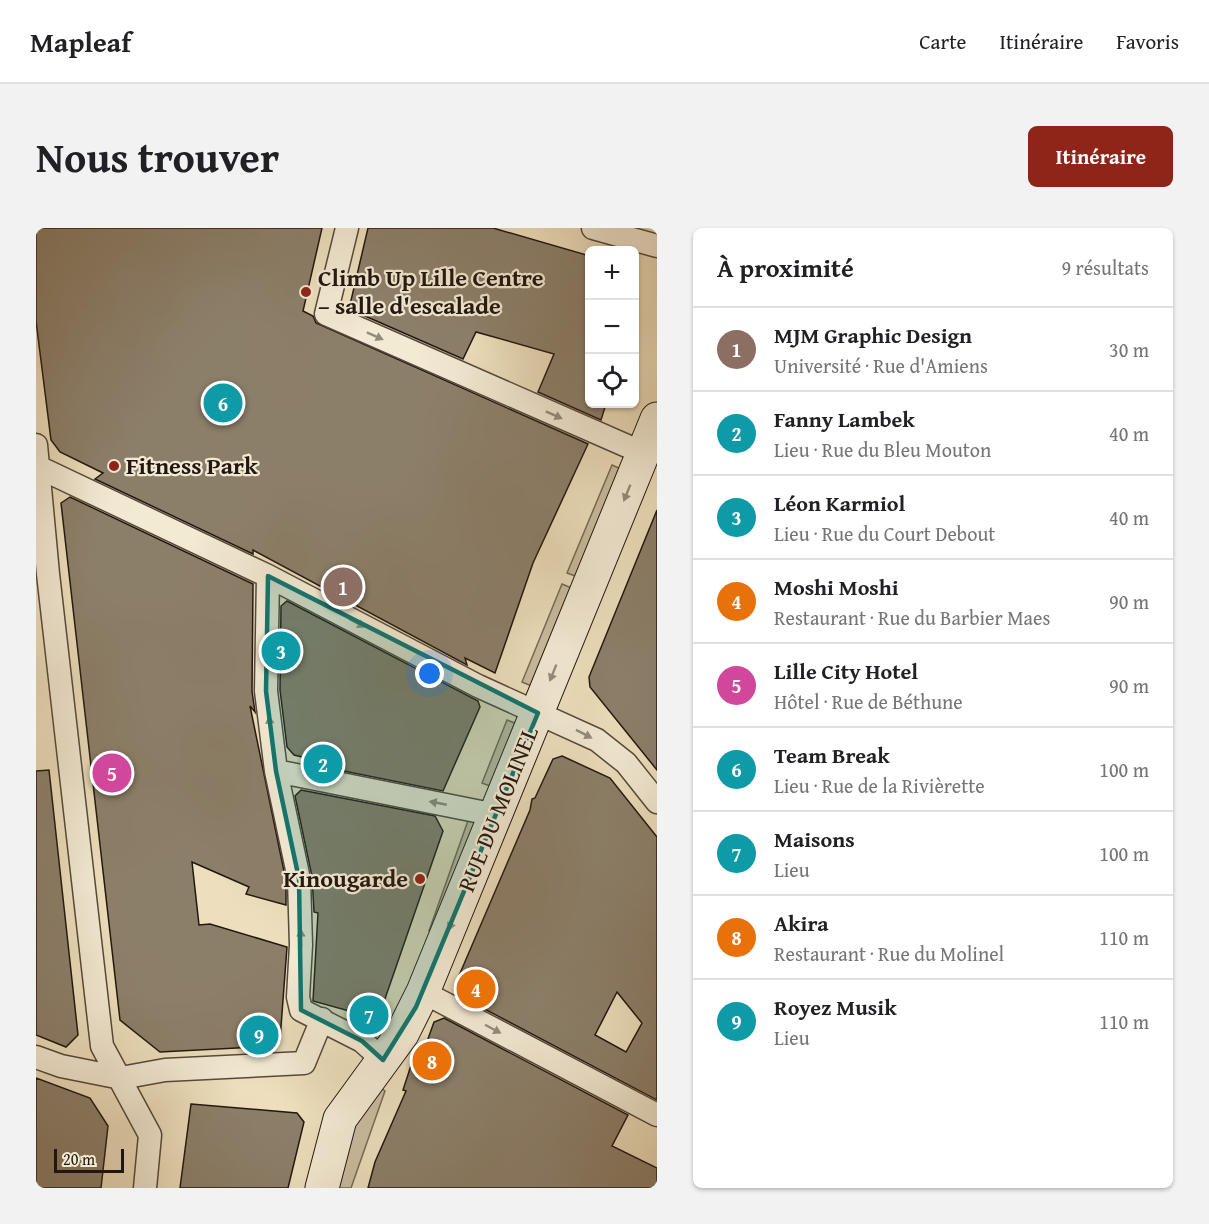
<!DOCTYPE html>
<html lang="fr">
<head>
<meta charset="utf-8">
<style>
	:root { --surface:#fff; --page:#f2f2f2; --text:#202124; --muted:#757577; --line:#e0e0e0; --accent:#8f2418 }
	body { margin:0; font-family:"Gentium Book Plus",serif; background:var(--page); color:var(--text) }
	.controls { position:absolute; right:18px; top:18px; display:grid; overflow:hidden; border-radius:9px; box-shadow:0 2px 4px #0004 }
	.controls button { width:54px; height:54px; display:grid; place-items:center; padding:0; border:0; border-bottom:2px solid var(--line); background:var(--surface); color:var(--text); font:30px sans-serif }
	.scale { position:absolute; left:18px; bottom:15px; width:70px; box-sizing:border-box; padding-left:6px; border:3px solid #221710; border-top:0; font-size:16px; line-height:21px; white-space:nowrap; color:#221710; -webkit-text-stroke:4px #f3ead4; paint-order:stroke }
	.you { position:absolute; left:394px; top:446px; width:21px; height:21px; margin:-15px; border:4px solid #fff; border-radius:50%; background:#1a73e8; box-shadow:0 0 0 9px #1a73e833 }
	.badge { display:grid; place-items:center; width:39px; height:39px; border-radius:50%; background:var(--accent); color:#fff; font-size:20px; font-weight:700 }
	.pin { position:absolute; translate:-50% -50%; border:3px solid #fff; box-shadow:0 2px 6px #0006 }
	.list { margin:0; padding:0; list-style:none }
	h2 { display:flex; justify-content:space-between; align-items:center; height:78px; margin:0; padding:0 24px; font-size:26px }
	h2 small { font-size:20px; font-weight:400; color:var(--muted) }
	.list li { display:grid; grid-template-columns:39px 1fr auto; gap:18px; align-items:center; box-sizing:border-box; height:84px; padding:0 24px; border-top:2px solid var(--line) }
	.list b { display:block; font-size:22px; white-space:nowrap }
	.list p { margin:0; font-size:20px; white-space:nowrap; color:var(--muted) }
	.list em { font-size:20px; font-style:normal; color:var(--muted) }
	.icon { flex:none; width:33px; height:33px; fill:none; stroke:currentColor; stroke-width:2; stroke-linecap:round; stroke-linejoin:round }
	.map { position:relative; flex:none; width:621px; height:960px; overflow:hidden; border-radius:9px }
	header { display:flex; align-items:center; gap:36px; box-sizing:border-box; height:84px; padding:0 30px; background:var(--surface); border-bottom:2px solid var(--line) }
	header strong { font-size:28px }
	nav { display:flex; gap:33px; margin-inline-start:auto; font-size:21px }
	.intro { display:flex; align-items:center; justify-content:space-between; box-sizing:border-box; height:144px; padding:0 36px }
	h1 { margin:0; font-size:42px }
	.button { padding:15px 27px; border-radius:9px; background:var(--accent); color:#fff; font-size:21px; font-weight:700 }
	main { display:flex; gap:36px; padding:0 36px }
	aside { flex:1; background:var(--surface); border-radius:9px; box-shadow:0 2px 4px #0004 }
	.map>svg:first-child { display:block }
	.green { fill:#cabda0; stroke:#766a58; stroke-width:1.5 }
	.building { fill:#8c7f6a; stroke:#221710; stroke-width:1.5; fill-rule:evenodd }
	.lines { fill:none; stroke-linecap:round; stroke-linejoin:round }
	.street-casing { stroke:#55493b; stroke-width:25 }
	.secondary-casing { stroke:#221710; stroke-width:35 }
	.street { stroke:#f3ead4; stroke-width:22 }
	.secondary { stroke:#f3ead4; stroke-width:33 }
	.oneway { fill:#958b7c }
	.marked { fill:#0f766e; fill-opacity:0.2; stroke:#0f766e; stroke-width:4.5; stroke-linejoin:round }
	.poi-dot { fill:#8f2418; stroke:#f3ead4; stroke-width:2 }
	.labels { text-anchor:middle; stroke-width:4.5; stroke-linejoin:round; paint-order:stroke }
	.poi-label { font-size:24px; font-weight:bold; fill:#221710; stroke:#f3ead4; text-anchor:start }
	.street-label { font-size:24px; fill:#221710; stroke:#f3ead4 }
</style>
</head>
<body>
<header>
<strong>Mapleaf</strong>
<nav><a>Carte</a><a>Itinéraire</a><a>Favoris</a></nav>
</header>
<div class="intro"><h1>Nous trouver</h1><a class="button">Itinéraire</a></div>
<main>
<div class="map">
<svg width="621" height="960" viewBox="0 0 621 960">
	<rect width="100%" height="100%" fill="#eddfbd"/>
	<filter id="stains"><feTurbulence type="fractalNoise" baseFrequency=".00333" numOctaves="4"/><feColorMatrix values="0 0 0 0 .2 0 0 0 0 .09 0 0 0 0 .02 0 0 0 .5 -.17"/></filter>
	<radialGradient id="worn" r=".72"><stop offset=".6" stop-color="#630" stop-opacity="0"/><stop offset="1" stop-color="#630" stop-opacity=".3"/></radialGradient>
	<path class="green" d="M576 237 587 242 542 349 531 345Z
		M526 356 538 361 498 459 486 454Z
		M471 492 484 497 459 560 446 555Z
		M434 587 446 592 399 706 393 703Z
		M339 855 349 863 315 960H298L313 901Z"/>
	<path class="building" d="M0 0H286L267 83 277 88 280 95 552 216 497 335 459 445 429 430 431 437 217 322V326L59 251 67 245 24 224 15 212 0 93Z
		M332 0H457L554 28V176H570L565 192 502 164 518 126 440 104 427 131 313 81Z
		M34 269 217 356 216 463 219 484 214 478 250 653V677L210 666 213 659 156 634 163 697 174 696 251 719 244 812 238 818 124 824 84 792 25 275Z
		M621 282V542L554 459 553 449Z
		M251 373 442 473 444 479 407 563 288 539 292 535 258 527 251 519 244 462 245 378Z
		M526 528 574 550 621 609V872L422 767 419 757 494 582 496 571 499 570 517 531ZM581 764 606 795 590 824 559 807Z
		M13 542 42 807 30 819 0 807V543Z
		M265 562 399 588 407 603 342 791 277 773 282 685 278 684 276 648 259 568Z
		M408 790 592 887 576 918 621 940V960H332L339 934 370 863 367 862 381 819 388 822 398 794Z
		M0 850 54 870 72 898 65 960H0Z
		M155 876 261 885 268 894 252 960H144Z"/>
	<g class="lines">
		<defs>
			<path id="street" d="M311 0 290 86 607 225
				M557 0 621 18
				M0 217 12 346 66 818 114 907 109 960
				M0 238 232 348 442 458 561 512 590 535 621 574
				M232 348 230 463 240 543 263 651 265 717 262 769 265 782 326 813 347 832
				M240 543 460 587
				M387 764 621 887
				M0 829 25 838 85 850 129 842 268 835 286 791"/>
			<path id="secondary" d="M286 960 304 891 366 806 387 764 621 191"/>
		</defs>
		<use href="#street" class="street-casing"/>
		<use href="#secondary" class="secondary-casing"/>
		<use href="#street" class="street"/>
		<use href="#secondary" class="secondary"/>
	</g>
	<defs><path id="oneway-solid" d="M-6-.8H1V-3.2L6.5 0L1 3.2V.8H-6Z" transform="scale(1.5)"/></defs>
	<g class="oneway">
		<use href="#oneway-solid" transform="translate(339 108) rotate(24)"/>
		<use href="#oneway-solid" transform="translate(518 187) rotate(24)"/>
		<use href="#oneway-solid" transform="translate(591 265) rotate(112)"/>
		<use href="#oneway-solid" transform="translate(321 395) rotate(28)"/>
		<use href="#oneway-solid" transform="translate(517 445) rotate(112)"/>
		<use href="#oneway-solid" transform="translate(234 497) rotate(-97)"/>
		<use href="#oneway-solid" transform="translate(548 506) rotate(27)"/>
		<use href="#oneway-solid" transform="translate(402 575) rotate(-169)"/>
		<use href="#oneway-solid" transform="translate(416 694) rotate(112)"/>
		<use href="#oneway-solid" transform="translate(265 710) rotate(-91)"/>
		<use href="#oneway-solid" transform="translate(457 801) rotate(28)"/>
	</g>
	<path class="marked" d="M232 348 502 485 380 779 347 832 326 813 265 782 263 651 240 543 230 463Z"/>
	<g class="poi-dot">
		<circle cx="270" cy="64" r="6"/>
		<circle cx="78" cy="238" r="6"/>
		<circle cx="384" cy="651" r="6"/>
	</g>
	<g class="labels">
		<g class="poi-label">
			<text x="282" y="58">Climb Up Lille Centre<tspan x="282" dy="28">– salle d'escalade</tspan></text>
			<text x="90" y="246">Fitness Park</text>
			<text x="372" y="659" text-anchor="end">Kinougarde</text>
		</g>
		<g class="street-label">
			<text transform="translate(462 581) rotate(-68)" y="8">RUE DU MOLINEL</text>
		</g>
	</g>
	<rect width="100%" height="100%" filter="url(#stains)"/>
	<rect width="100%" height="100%" fill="url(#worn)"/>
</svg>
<div class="controls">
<button>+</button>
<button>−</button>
<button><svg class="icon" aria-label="locate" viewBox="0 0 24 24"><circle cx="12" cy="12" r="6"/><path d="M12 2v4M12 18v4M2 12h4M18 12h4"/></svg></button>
</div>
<div class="scale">20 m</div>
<div class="you"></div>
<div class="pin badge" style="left:307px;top:359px;background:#8d6e63">1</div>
<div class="pin badge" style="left:287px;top:536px;background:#0f9aa8">2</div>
<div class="pin badge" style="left:245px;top:423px;background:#0f9aa8">3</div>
<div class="pin badge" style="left:440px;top:761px;background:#e8710a">4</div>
<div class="pin badge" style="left:76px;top:545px;background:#d1479c">5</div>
<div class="pin badge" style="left:187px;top:175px;background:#0f9aa8">6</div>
<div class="pin badge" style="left:333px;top:787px;background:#0f9aa8">7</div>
<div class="pin badge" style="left:396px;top:833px;background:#e8710a">8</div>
<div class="pin badge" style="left:223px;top:807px;background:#0f9aa8">9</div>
</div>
<aside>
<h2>À proximité<small>9 résultats</small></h2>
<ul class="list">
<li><span class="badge" style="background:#8d6e63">1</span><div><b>MJM Graphic Design</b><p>Université · Rue d'Amiens</p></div><em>30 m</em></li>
<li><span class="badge" style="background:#0f9aa8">2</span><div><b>Fanny Lambek</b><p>Lieu · Rue du Bleu Mouton</p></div><em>40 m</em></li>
<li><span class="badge" style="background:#0f9aa8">3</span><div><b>Léon Karmiol</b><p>Lieu · Rue du Court Debout</p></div><em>40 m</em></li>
<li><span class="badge" style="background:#e8710a">4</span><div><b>Moshi Moshi</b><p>Restaurant · Rue du Barbier Maes</p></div><em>90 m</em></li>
<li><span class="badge" style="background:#d1479c">5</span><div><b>Lille City Hotel</b><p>Hôtel · Rue de Béthune</p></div><em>90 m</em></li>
<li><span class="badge" style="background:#0f9aa8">6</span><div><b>Team Break</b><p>Lieu · Rue de la Rivièrette</p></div><em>100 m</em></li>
<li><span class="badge" style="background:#0f9aa8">7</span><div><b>Maisons</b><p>Lieu</p></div><em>100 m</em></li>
<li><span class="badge" style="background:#e8710a">8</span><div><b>Akira</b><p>Restaurant · Rue du Molinel</p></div><em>110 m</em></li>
<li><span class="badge" style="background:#0f9aa8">9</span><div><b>Royez Musik</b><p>Lieu</p></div><em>110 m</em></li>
</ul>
</aside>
</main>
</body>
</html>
